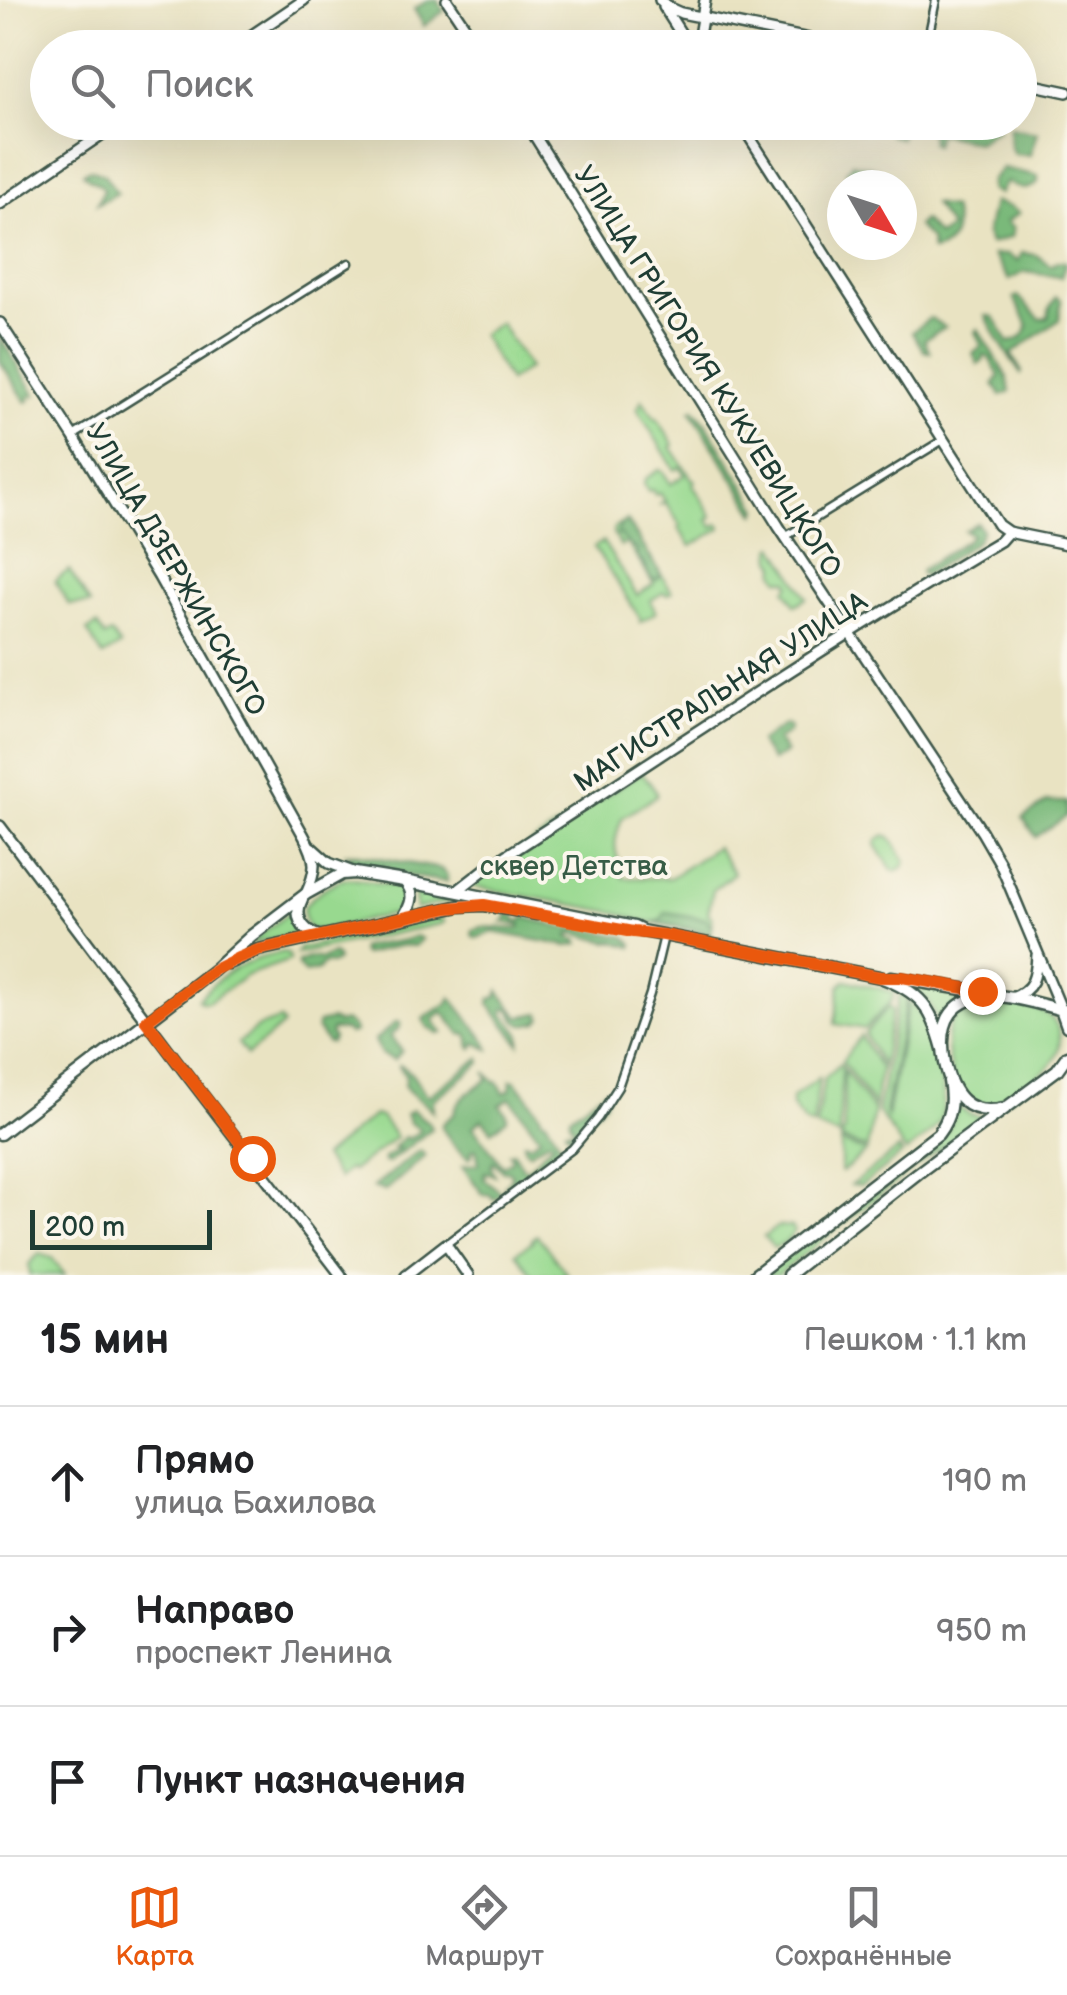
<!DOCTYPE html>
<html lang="ru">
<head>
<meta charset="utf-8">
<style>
	:root { --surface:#fff; --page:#f6f6f6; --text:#202124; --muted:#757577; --line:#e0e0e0; --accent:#ea580c }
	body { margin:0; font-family:"Balsamiq Sans",sans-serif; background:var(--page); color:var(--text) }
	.compass { position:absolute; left:827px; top:170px; width:90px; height:90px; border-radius:50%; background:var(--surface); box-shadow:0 10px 40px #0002; rotate:129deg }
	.scale { position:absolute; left:30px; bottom:25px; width:182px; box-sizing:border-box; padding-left:10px; border:5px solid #1f3d34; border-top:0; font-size:28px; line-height:35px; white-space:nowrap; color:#1f3d34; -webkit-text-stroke:8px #fbf7ec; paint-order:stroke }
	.stop { position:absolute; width:30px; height:30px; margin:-22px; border:8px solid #ea580c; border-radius:50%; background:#fff }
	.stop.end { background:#ea580c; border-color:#fff; box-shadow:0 2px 10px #0008 }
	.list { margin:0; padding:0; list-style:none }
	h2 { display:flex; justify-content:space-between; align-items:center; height:130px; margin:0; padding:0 40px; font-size:42px }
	h2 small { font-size:32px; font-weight:400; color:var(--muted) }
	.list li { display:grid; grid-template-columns:65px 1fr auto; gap:30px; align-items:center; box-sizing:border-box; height:150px; padding:0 40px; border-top:2px solid var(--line) }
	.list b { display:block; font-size:38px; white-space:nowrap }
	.list p { margin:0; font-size:32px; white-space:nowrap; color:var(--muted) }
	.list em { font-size:32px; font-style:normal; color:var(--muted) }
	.icon { flex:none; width:55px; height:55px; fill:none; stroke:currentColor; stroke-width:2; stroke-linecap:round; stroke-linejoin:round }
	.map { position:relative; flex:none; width:1067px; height:1275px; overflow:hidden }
	.search { position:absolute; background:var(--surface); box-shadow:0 10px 40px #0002; left:30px; right:30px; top:30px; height:110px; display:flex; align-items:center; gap:25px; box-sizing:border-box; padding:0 35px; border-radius:55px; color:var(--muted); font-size:38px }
	.sheet { height:580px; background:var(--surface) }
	nav { display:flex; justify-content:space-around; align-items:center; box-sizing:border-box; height:140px; border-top:2px solid var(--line); background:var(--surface); font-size:28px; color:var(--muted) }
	nav a { display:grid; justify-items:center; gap:5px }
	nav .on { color:var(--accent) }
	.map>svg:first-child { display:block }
	.green { fill:#98d98f; stroke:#5c8b62; stroke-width:2.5 }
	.forest { fill:#7ab97a; stroke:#4c7b57; stroke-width:2.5; fill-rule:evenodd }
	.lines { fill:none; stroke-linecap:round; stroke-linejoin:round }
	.street-casing { stroke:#3d5649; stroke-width:11 }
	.secondary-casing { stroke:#3d5649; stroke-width:14 }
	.primary-casing { stroke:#3d5649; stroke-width:15 }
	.street { stroke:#fff; stroke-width:6 }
	.secondary { stroke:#fff; stroke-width:9 }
	.primary { stroke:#fff; stroke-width:10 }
	.route { stroke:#ea580c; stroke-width:12 }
	.labels { text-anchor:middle; stroke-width:8; stroke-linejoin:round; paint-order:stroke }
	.street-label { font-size:28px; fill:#1f3d34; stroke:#fbf7ec }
	.park-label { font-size:28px; fill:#375c46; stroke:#fbf7ec }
</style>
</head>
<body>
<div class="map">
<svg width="1067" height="1275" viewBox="0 0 1067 1275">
	<rect width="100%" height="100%" fill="#fbf7ec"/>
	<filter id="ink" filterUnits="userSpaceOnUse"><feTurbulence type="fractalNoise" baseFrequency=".01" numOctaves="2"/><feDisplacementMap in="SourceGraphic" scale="20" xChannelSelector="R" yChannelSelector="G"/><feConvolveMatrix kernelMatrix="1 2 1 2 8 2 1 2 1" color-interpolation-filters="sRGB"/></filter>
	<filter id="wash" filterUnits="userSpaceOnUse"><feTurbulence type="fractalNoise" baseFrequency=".0048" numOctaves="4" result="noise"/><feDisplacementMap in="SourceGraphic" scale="40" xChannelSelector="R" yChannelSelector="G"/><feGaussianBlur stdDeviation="2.25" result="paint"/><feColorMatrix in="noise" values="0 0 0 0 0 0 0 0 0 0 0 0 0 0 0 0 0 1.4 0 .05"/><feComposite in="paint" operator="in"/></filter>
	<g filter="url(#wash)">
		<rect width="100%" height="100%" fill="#e9e3c2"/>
		<path class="green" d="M500 323 529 368 509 381 481 335Z
			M642 400 655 418H657L674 445 671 447 692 479 695 480 693 485 712 516 708 520 713 527 718 524 721 526 720 529 691 546 678 528 681 526 666 503 659 505 665 501 660 493 655 495 653 490 648 491 644 484 645 479 659 470 663 472 671 484 685 475 680 467 675 470 638 410V407Z
			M627 520 672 592 667 595 664 592 650 601 656 612 640 622V618L594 547 603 542 637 595 654 584 627 543 621 546 613 533 614 528Z
			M775 546 807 598 795 605 786 590 790 585 789 581 779 579 775 572 777 565 773 559 772 548Z
			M69 570 90 604 69 605 55 581Z
			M97 625 105 637 111 634 120 646 103 656 87 631Z
			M642 772 657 793 656 796 622 818C611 847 615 849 623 878H670L716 847 734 873 713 890 708 913 712 918 711 934 635 919 619 913 472 886 473 881Z
			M885 835 890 837 906 861 904 866 897 871 892 870 876 845 877 840Z
			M349 878 401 887C410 894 406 904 402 912L322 930 310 929 304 919 303 908C314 894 332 881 349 878Z
			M418 888 480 899H461L416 909 415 891Z
			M290 912 299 933 248 944Z
			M440 917 444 922 440 924 296 954 300 948Z
			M284 952 288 954 290 960 247 975 208 1002H202L198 999C225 970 246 960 284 952Z
			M846 980 894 992 892 1000 865 1029 835 1024 840 985Z
			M902 982 970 995 948 1010 940 1026 927 999Z
			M899 994C909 1000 916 1007 922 1017 933 1036 950 1099 941 1118 934 1133 919 1142 906 1152L878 1112Z
			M980 1002C996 1001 1033 1005 1047 1014 1067 1029 1062 1057 1044 1071 1030 1082 1010 1102 993 1105 977 1107 962 1097 954 1084 951 1078 951 1068 949 1062 943 1032 948 1012 980 1002Z
			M889 1006 892 1010 882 1066 865 1034Z
			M280 1020 283 1025 247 1055 238 1043 258 1027Z
			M861 1036 881 1070 877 1086 875 1107 842 1061Z
			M840 1064 842 1066 839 1136 816 1127 824 1079Z
			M844 1070 874 1111 867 1149 841 1139 844 1131Z
			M819 1078 813 1126 805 1123 792 1106V1098Z
			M956 1106 970 1114 983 1117 917 1166 913 1161C934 1146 953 1133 956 1106Z
			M374 1115 381 1117 396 1137 352 1171 349 1169 338 1178 323 1157Z
			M841 1142 866 1152 842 1172 841 1171Z
			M899 1149 902 1154 861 1186 851 1185Z
			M910 1164 913 1169 778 1275H764Z
			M778 1226 792 1227 795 1231 786 1242 774 1248 764 1237Z
			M537 1235 568 1275H533L516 1253 533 1241 532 1239Z
			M39 1254 52 1258 65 1275H30L29 1264Z"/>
		<path class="forest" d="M429 0H437L444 11 424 26 414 9Z
			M884 123H995L998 128 977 142 938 133 935 145 931 143V132L903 125 900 138 890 136Z
			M1009 127 1037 132 1030 155 1014 154 1010 146Z
			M852 163 878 169 872 185H854L846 172Z
			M1002 168 1038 176V182C1026 193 1019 189 1006 182L999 194 990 189 991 180Z
			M90 169 104 174 117 193 97 204 104 189C100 182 89 181 83 173Z
			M993 202 1009 207 1019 213 1006 222 1013 229 1011 237 990 244 986 234Z
			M933 204 952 208C958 229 955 246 932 251L930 239 917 226 923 220 938 236 950 228Z
			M1022 253 1036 255 1051 266 1058 261 1066 262 1061 277 1025 272 1009 280 993 255H1007L1018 261Z
			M1018 296 1040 319 1048 318 1050 307 1056 297 1061 300 1059 320 1011 354 1022 372 1021 374 997 338 986 316 994 317 1008 342C1020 341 1025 336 1028 325L1014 298Z
			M930 318 945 327 924 340 930 352 924 351 912 332Z
			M978 329 1007 377 1010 392 1001 396 994 384 999 376 989 358 984 355 983 361 978 364 973 354 982 346 975 332Z
			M0 337 36 395 29 396 30 400 26 402 0 361Z
			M694 409 705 422 754 501 759 509 756 514 691 411Z
			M624 523 629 524 659 571 661 575 657 580C650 581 646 572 646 566L637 557V549L630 546 618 533 619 528Z
			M977 523 982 530 977 541 928 573 923 575 920 573 921 570 967 540 972 535 965 531Z
			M786 724 790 728 789 732 777 740 786 753 772 761 759 742Z
			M1047 802H1067V816L1036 837 1023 818Z
			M346 854H358L441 869 447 876V882L396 874 383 865 380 871 352 865 348 860 351 859Z
			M666 912 706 919 712 926 711 933 653 922 660 921Z
			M507 914 514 915 517 921H522L524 917C538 921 568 931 582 929L626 937 633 944 632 947 612 941 608 942 574 933 569 935 570 938 578 940 579 944 568 946 493 932 476 938 472 935 473 930 482 927 519 929 521 925 503 922 507 919Z
			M416 936 422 939 415 946C397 944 382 950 364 955L361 952V948L367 946 405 940Z
			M333 954 337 957V961L332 964 324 963 318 970 305 973 298 966V962C305 959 313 955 320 959Z
			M499 991 519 1017 540 1013 542 1017 538 1022 523 1025 516 1020 510 1009H504V1014L521 1035 520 1044 489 1004 490 999 497 997Z
			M451 997 486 1041 489 1049 476 1043 472 1049 469 1045 470 1040 468 1035 461 1034 443 1012 433 1020 443 1033 438 1034 427 1026 423 1019 445 1005H447Z
			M906 1002 908 1005 887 1117 885 1111Z
			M331 1020 338 1023 345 1021 353 1027 355 1032 349 1034 345 1030H332L330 1034 333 1038 331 1043H327L317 1028 318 1023Z
			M396 1022 400 1023V1027L390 1036 402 1051 394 1060 381 1054 375 1040Z
			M480 1058 481 1063 433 1100V1112C425 1101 409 1095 404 1085L406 1077 399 1067V1065C414 1071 418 1086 428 1096Z
			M485 1072 495 1082 497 1081 504 1093 510 1090 511 1080 516 1081C524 1094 536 1104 542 1119L546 1120 562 1146 557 1153 509 1190 504 1187 512 1176 508 1171H503L493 1161 491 1167 495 1175 485 1172 484 1179 503 1194 493 1199 491 1195 483 1194 462 1166 479 1164 476 1149 471 1151 472 1155 469 1159 455 1147 442 1128V1124L454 1114C456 1098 477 1088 488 1079ZM510 1098 540 1137 531 1144 524 1142 525 1149 529 1153 549 1140 553 1142 527 1169 523 1168 514 1152 509 1153 513 1159 503 1166 473 1127 482 1119 492 1131 507 1119V1114L500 1105Z
			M606 1089 608 1094 605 1103 580 1126V1134L576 1136 568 1134 565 1130 569 1129 573 1132 575 1130 570 1122V1116Z
			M412 1110 429 1123 431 1129 388 1163 384 1162V1158L399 1149 393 1148 404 1137 409 1139 421 1130 410 1123 406 1114Z
			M420 1150 425 1156 385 1191 373 1187Z"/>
	</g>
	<g filter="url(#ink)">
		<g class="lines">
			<defs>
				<path id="street" d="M926 48 936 0
					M73 436 349 263
					M785 537 943 440
					M446 1244 572 1149 598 1118 618 1087 650 994 664 936"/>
				<path id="secondary" d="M447 0 479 48
					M660 0 672 9 681 13 854 48
					M664 7 690 48
					M233 48 304 0
					M697 48 705 0
					M1020 82 1067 92
					M526 122 779 527 982 832 1000 863 1061 1009
					M740 122 998 525 1008 532 1067 544
					M0 204 120 122
					M0 323 73 436 159 577 304 836C317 860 317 870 306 894
					M0 826 185 1072 341 1275
					M311 847 329 863 353 872
					M457 891 484 870C655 760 824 645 1000 541L1008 532
					M1012 998C1034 989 1036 977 1037 955
					M406 1275 446 1244 468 1275"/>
				<path id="primary" d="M302 899C293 916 302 930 318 936
					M403 918C412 904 416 893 404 881
					M228 963 258 950 460 906 484 905 537 914
					M891 977 992 994
					M1061 1009 1067 1026
					M1004 1108C968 1117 952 1095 945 1063 937 1021 952 995 997 996 1020 997 1045 1006 1067 1011
					M0 1134 214 970 251 936 306 894 342 874 355 873 404 881 634 927 642 931 880 977C921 992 932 1008 943 1049
					M755 1275 938 1134C951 1117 953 1101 949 1081
					M788 1275 918 1173 1057 1070 1067 1056"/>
			</defs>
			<use href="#street" class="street-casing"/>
			<use href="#secondary" class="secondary-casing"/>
			<use href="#primary" class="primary-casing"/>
			<use href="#street" class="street"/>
			<use href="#secondary" class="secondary"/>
			<use href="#primary" class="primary"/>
		</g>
	</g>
	<g class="lines" filter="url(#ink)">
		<path class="route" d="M252 1158 146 1021 214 970 238 958 258 950 448 908 484 905 633 932 664 935 880 977H902L982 991"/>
	</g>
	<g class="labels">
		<g class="street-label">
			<text transform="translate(709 371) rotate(58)" y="10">УЛИЦА ГРИГОРИЯ КУКУЕВИЦКОГО</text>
			<text transform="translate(177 569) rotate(60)" y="10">УЛИЦА ДЗЕРЖИНСКОГО</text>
			<text transform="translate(720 691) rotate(-33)" y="10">МАГИСТРАЛЬНАЯ УЛИЦА</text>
		</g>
		<g class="park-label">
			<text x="574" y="875">сквер Детства</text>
		</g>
	</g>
</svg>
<svg class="compass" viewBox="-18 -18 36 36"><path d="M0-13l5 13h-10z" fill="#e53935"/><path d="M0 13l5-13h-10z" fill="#757577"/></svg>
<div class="scale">200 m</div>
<div class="stop" style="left:252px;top:1158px"></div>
<div class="stop end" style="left:982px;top:991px"></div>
<div class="search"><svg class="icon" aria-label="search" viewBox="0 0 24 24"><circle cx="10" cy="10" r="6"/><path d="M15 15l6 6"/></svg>Поиск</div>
</div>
<section class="sheet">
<h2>15 мин<small>Пешком · 1.1 km</small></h2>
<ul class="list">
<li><svg class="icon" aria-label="ahead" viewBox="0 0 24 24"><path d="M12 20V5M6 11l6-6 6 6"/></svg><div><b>Прямо</b><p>улица Бахилова</p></div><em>190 m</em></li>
<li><svg class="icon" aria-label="right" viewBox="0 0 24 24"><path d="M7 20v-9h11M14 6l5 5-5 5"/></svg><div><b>Направо</b><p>проспект Ленина</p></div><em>950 m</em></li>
<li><svg class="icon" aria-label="arrive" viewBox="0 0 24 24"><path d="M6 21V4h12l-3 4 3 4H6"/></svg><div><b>Пункт назначения</b></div></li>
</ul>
</section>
<nav>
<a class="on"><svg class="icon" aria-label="map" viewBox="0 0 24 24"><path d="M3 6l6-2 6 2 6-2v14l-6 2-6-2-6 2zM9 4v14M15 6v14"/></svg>Карта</a>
<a><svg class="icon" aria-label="directions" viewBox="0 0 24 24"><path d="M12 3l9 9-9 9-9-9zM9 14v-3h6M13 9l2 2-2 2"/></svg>Маршрут</a>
<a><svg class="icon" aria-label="saved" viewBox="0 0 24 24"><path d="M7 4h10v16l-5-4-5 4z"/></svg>Сохранённые</a>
</nav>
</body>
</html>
